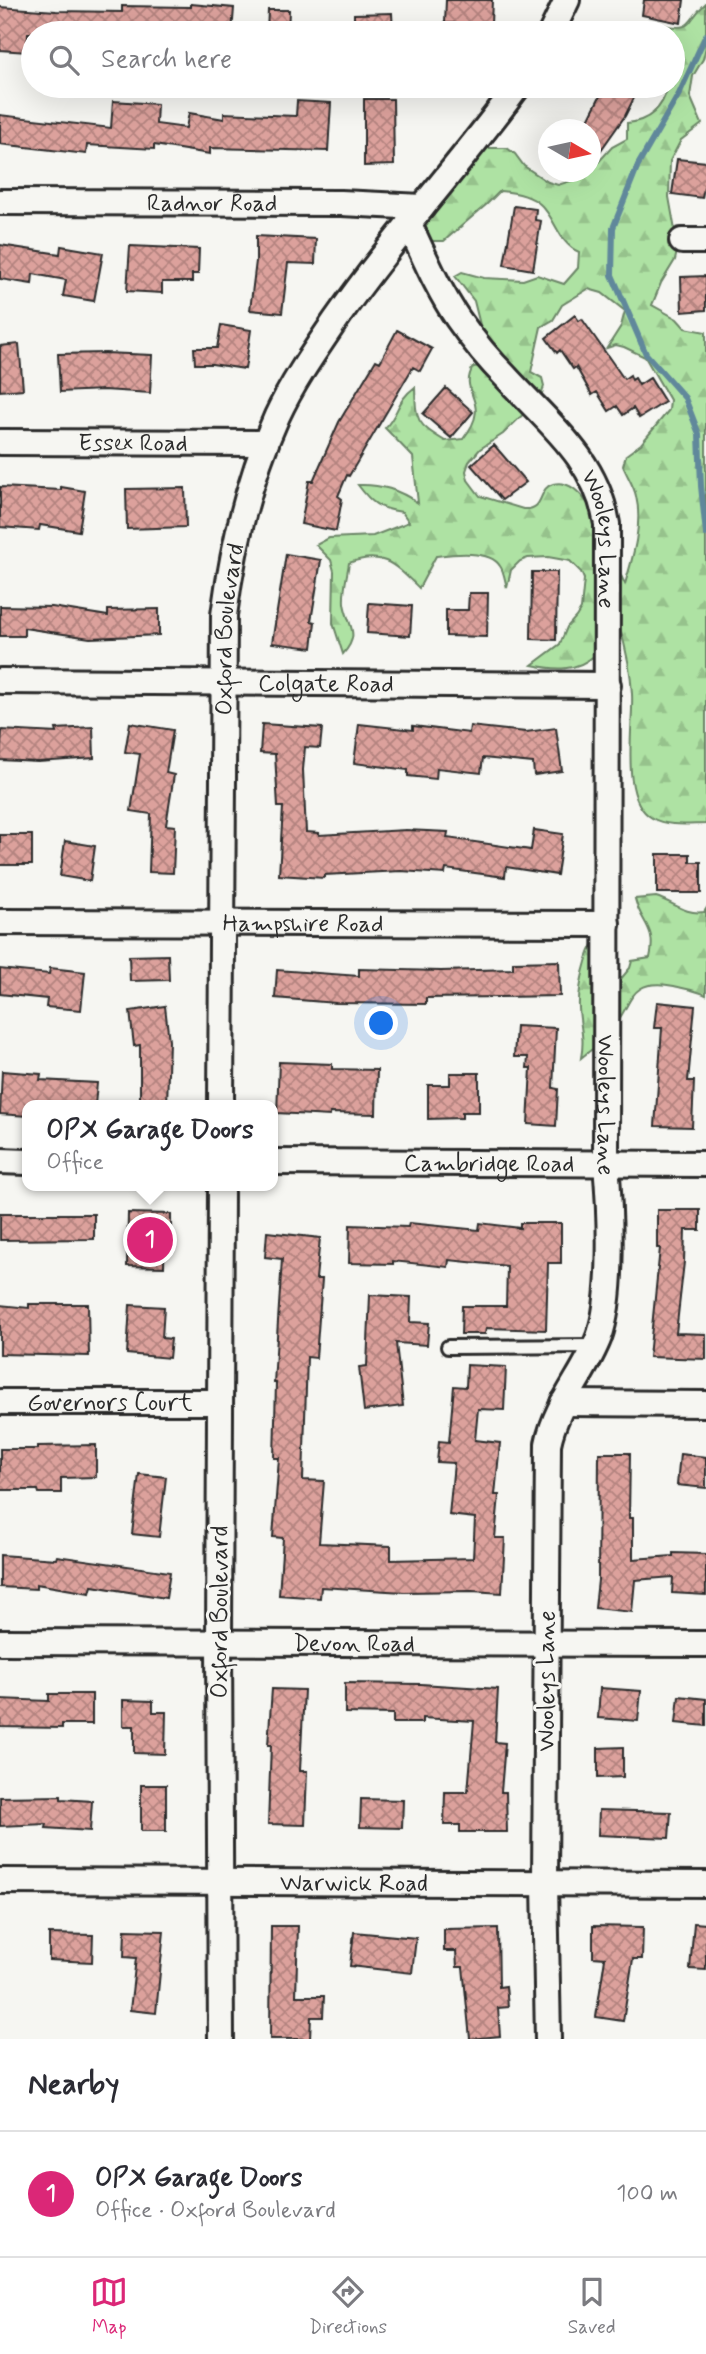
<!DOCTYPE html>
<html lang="en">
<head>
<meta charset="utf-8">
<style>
	:root { --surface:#fff; --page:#f7f7f7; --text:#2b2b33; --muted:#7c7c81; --line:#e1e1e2; --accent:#db2777 }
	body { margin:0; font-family:Mynerve,sans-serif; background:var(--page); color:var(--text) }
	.compass { position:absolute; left:538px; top:119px; width:63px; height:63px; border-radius:50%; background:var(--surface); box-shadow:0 7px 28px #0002; rotate:99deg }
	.you { position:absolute; left:382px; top:1024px; width:24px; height:24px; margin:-18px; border:5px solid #fff; border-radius:50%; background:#1a73e8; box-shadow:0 0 0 10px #1a73e833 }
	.badge { display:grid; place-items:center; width:46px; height:46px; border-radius:50%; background:var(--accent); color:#fff; font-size:23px; font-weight:700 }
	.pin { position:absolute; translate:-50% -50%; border:4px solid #fff; box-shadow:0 2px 7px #0006 }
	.popup { position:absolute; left:22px; top:1100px; width:256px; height:91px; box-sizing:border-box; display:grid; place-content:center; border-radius:14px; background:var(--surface); filter:drop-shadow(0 2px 5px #0005); font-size:23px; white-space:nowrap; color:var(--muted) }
	.popup b { font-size:26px; color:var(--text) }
	.popup::after { content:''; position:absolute; left:50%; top:100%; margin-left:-14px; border:14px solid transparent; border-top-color:var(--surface) }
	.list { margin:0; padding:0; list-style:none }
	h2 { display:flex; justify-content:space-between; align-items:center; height:91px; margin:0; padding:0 28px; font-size:30px }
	h2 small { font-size:23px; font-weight:400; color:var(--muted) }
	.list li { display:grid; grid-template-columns:46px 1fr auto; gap:21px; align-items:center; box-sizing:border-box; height:126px; padding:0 28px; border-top:2px solid var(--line) }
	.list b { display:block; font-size:26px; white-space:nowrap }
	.list p { margin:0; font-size:23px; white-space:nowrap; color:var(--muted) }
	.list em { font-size:23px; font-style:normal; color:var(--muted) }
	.icon { flex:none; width:38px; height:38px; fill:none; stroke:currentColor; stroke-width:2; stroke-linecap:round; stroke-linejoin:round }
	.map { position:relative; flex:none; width:706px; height:2039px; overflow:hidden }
	.search { position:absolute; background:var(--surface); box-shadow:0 7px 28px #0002; left:21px; right:21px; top:21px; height:77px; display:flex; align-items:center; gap:18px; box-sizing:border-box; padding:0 24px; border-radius:38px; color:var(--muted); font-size:26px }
	.sheet { height:217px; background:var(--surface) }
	nav { display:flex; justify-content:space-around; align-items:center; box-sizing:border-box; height:98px; border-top:2px solid var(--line); background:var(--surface); font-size:19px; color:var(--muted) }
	nav a { display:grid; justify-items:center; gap:4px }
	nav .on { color:var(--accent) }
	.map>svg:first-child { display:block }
	.forest { fill:url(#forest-firs); stroke:#6c8667; stroke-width:2; fill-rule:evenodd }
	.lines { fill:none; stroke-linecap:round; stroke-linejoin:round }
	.stream { stroke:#61889b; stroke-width:6 }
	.building { fill:url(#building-cross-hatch); stroke:#2b2b2b; stroke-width:2 }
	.service-casing { stroke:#2b2b2b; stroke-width:18 }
	.minor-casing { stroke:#2b2b2b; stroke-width:30 }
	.service { stroke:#f6f6f2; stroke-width:12 }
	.minor { stroke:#f6f6f2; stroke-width:24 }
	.labels { text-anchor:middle; stroke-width:6; stroke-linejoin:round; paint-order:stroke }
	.street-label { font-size:24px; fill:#2b2b2b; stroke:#f6f6f2 }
</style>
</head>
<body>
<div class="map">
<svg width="706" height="2039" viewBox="0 0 706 2039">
	<defs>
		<pattern id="forest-firs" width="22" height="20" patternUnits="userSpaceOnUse" patternTransform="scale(1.75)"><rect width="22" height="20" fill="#aee2a3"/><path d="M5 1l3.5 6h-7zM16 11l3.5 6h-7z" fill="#96c28c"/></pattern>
		<pattern id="building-cross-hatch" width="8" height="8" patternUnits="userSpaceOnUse" patternTransform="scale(1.75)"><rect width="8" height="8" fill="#dca19c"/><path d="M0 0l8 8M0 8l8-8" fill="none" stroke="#b3837f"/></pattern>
	</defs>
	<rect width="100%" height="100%" fill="#f6f6f2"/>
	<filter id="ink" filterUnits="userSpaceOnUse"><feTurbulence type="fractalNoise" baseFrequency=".0143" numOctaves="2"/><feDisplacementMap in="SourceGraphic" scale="14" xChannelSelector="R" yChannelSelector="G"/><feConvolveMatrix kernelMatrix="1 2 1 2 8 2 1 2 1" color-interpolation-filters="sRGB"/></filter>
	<g filter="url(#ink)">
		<path class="forest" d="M706 3V47L703 59 693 76 690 96 702 124 681 140 670 161 669 197 678 247 675 260 661 283 652 305 677 319 685 328 706 332V824C689 824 667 827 652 818 619 799 634 726 632 694 631 670 626 648 619 625 611 634 605 647 595 655 576 672 555 670 532 665L560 644 567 627 576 617 581 609 584 579 581 572 570 561 548 557 528 558 520 561 511 570 507 588C505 581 504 571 500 566 490 549 452 554 436 556L419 588C395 565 383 550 349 563 347 576 343 590 344 603 347 625 362 633 343 654L333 623 334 571 331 560 316 545 329 538 373 536 409 522 402 512C378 508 372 504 358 485 381 484 399 490 418 503L413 457 385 428C399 414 396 401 415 387 416 420 415 423 445 441L463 439C494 400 457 395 473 367L483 366 482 333 474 301 455 276 462 272 484 278 523 280 537 275 564 284 578 268 579 252C559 244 556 219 541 205 531 195 513 192 500 191L487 204 444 241H426L421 232 424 215 474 156 486 148H507L515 154 524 166 548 182 558 185 586 176 612 147 627 139V123C650 121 663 107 668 86H673V33H667L660 25C696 31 684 23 706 3ZM588 289 602 293 625 311 621 326 607 348 616 345 624 347 645 357 670 400 669 410 641 444 626 455 623 466C627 476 634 486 636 496 643 524 633 557 625 584 612 560 590 474 553 484 537 488 546 511 523 509L480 496 468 480 466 471 469 462 480 449 503 434 541 397 544 386 542 378 531 372 541 327 553 320 562 305Z
			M656 897C673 902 685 915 704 912L706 909V995C696 990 685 989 674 986 626 977 634 1005 610 1032 602 1042 591 1050 581 1058 585 1037 580 1028 579 1008 578 989 586 952 597 938L620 980 630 968 632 961 650 958C657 927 641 924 635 899Z"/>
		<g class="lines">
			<path class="stream" d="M706 35 679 94 638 165 613 228 612 275 646 354 685 398 699 434 701 486 706 534"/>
		</g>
		<path class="building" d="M446 0H492L491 24 445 23Z
			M644 0H684L681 23 642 15Z
			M191 4 234 8 232 33H28L27 52 0 50V7L56 11 122 12V6L191 7Z
			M268 10H289L288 33H267Z
			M392 13 393 33H354V14Z
			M605 86H640L625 116 591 164V130H583Z
			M364 99H393L394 165 364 166Z
			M113 101 157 104 156 124 186 128 189 113 224 119V113L296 116 297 101 331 103 328 151 210 148V154L154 145V149L87 145 86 154 0 144V115L111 128Z
			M677 159 706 162V189L704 188 702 198 672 194Z
			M514 206 536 209 535 220 541 221 533 270 504 265Z
			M256 236 316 239 315 264 288 263 282 313 250 310 256 261Z
			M0 245 60 254 61 246 103 253 94 301 63 296 66 280 33 274 32 284 0 279Z
			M130 246 199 249 198 274H192V282H162V293L127 291Z
			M706 276V310L682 312 681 277Z
			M575 315 579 321 582 319 624 379 630 375 632 380 635 378 639 385 650 378 665 402 639 418 633 408 623 415 617 406 609 411 597 392 592 395 576 367 573 369 560 350 557 353 546 338Z
			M221 325 251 330 245 369 212 364H195L194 348H217Z
			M397 330 432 349 420 371 413 367 349 476 347 475 338 496 342 499 336 531 301 524 309 481H313L339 422 376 360 380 362Z
			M19 344 23 389 0 391V346Z
			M105 353 152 355 150 393 104 390 60 392 58 354Z
			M446 388 473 412 451 438 423 414Z
			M494 445 526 482 502 500 471 465Z
			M0 487 61 490V487L85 491 79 531 40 525 39 530 0 527Z
			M185 488 186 527 127 529 126 489Z
			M286 554 321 560 311 621 315 622 312 648 272 643Z
			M532 572H557L556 640 531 639Z
			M469 593H488L487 637 446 636V610H468Z
			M369 603 412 606 410 636 367 633Z
			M0 606 52 607 108 616V610L159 609V635L90 638 24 628V636H0Z
			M130 723 173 730 166 773 174 775 166 825 175 826 173 873 149 872 151 814 131 811 140 754 125 752Z
			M262 724 322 728 320 748 305 747 303 770 306 832 319 833V835L406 830 448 832 447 838 531 850 534 830 563 834 557 875 506 867 505 877 446 869 445 874 401 871 324 875V878L279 875 283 807H278L275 754 260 753Z
			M359 724 413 730V726L469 733 470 726 526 732 556 728 562 771 534 775 533 763 483 758 481 773 437 768 436 779 408 776V770L354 763Z
			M93 727 94 758 38 762 0 760 2 730 57 733 56 729Z
			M0 835H32V865H0Z
			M65 841 95 846 90 881 60 876Z
			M657 854H690V862H701V893H657Z
			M168 955 169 980 130 981 129 956Z
			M559 961 560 996 426 998V1004L336 1003 275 998 277 970 359 976V969L441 971 513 969V962Z
			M50 968 85 972 81 1010 46 1007 47 999 0 994V969L49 974Z
			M657 1002 695 1006 688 1081H694L692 1127 655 1126 662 1028H654Z
			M165 1006 169 1041 167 1105H140V1045L134 1046 130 1011Z
			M516 1026 556 1028 553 1088 558 1089 556 1126 528 1124 531 1068H527L528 1057H514Z
			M279 1062 332 1064V1069L377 1070 376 1114 330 1113V1116L277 1113Z
			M2 1071 41 1074 40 1080 97 1083 95 1105H27V1116L0 1114Z
			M450 1073H479V1112H462V1118L428 1119V1085H450Z
			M657 1210H700V1230H685L684 1262 676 1333 706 1334V1359L649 1357 660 1248H657Z
			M128 1213 171 1214V1231H165L164 1267 127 1266Z
			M0 1214H94V1239L0 1240Z
			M409 1223 479 1230 480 1223 520 1228V1223H561V1263H548L546 1330 486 1328 485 1334H461L462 1306H506L507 1266 449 1260 448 1267 393 1261V1264L349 1263 350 1225 408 1227Z
			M267 1232 320 1238 316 1279H322L316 1358 307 1357 303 1480 324 1481 319 1543 391 1546V1560L473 1558 475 1518 449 1515 454 1463 437 1462 439 1441 449 1442 454 1386 466 1387 467 1365 506 1367 504 1410 478 1409 475 1440 500 1443 495 1495H499L495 1538H505L502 1593 472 1591 404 1592 321 1587 320 1598 279 1595 283 1538 273 1537 279 1458H274L276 1383H274L282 1259 265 1257Z
			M370 1295 411 1297 410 1322 429 1323 427 1345 396 1343 403 1406 364 1411 359 1367 367 1366Z
			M29 1304H88L89 1356 0 1354V1305L29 1308Z
			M130 1305 164 1307 162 1338 171 1339 169 1358 127 1354Z
			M96 1445V1477L61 1478V1493H39L38 1490H0V1449H38V1446Z
			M599 1453H630L629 1518H633V1559L673 1556V1553L706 1554V1595L672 1593 673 1577 635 1580 632 1612 595 1608 598 1580Z
			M680 1454 706 1457V1488L677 1485Z
			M139 1474 166 1477 159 1537 132 1534Z
			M0 1555 56 1559 57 1556 170 1572 166 1598 92 1586 90 1593 36 1584V1589L0 1587Z
			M345 1683 421 1684 498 1689 495 1742 505 1743 501 1792H506L507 1832H460V1825H444L445 1792H468L474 1721 422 1718V1723H393V1714L345 1713Z
			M600 1688 641 1691 638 1721 598 1718Z
			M272 1689 304 1690 300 1771H307L305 1825 268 1824 271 1745H268Z
			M49 1694H92V1724H62V1728L0 1727V1699L49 1701Z
			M679 1696 706 1699V1726L676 1723Z
			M123 1700 153 1701V1712H166L165 1754 134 1753V1726H123Z
			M623 1747V1777L598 1778V1748Z
			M141 1785H166V1831H141Z
			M61 1796V1799L92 1801 90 1831 46 1828 47 1824 0 1826V1797Z
			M361 1799 403 1800 402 1828 360 1827Z
			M599 1810 671 1812 669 1838 598 1835Z
			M694 1923 706 1924V1970L690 1969Z
			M271 1926H298L296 1996H324L323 2017H311L310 2039H270Z
			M593 1926 643 1927 642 1959H633L623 2021 596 2017 605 1958 593 1957Z
			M498 1928 499 1987 506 1986 508 2007 498 2008 500 2036 470 2039 463 1967H457L456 1951H444V1929Z
			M125 1930 164 1931 156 2013 130 2010 136 1958 124 1957Z
			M354 1932 416 1938 412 1973 350 1966Z
			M49 1934 93 1935 92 1962 49 1960Z"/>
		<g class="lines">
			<defs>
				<path id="service" d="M448 1347 595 1346"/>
				<g id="minor">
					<path d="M551 33 567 0"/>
					<path id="s1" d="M0 202 341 203 422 207"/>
					<path id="s2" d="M409 224C424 256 438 290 458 319 472 339 489 360 506 377 548 423 596 458 607 524L606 1164C610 1208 614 1296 599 1337 585 1374 556 1404 548 1444L545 1883 548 2039"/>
					<path d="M682 241H706"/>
					<path id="s3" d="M0 442 266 443"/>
					<path id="s4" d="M0 681 608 685"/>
					<path id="s5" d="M0 922 607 924"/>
					<path id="s6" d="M221 1105 224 615C233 546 248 480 277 416 293 382 314 352 335 321 392 239 459 166 518 86"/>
					<path d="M0 1161 27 1162"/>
					<path id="s7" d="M272 1162 706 1164"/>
					<path d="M221 1186 219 1643 221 2039"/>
					<path id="s8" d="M0 1402H219"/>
					<path d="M563 1403 706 1404"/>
					<path id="s9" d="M0 1642 706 1644"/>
					<path id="s10" d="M0 1881 706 1884"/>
				</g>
			</defs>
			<use href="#service" class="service-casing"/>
			<use href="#minor" class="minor-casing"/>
			<use href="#service" class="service"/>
			<use href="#minor" class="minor"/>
		</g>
	</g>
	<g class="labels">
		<g class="street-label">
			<text dy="8" stroke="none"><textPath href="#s1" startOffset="212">Radnor Road</textPath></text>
			<text dy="8" stroke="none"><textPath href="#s3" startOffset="133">Essex Road</textPath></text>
			<text dy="8" stroke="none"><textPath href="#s2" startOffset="378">Wooleys Lane</textPath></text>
			<text dy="8" stroke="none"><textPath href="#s6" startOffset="476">Oxford Boulevard</textPath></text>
			<text dy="8" stroke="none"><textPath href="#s4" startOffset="326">Colgate Road</textPath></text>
			<text dy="8" stroke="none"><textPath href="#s5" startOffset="303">Hampshire Road</textPath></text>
			<text dy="8" stroke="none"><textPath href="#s2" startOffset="945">Wooleys Lane</textPath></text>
			<text dy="8" stroke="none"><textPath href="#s7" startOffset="217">Cambridge Road</textPath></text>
			<text dy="8" stroke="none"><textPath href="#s8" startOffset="110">Governors Court</textPath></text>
			<text transform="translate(219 1612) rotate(-90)" y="8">Oxford Boulevard</text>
			<text dy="8" stroke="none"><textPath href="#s9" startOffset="354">Devon Road</textPath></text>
			<text transform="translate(546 1681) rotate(-90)" y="8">Wooleys Lane</text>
			<text dy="8" stroke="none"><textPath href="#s10" startOffset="354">Warwick Road</textPath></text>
		</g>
	</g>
</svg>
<svg class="compass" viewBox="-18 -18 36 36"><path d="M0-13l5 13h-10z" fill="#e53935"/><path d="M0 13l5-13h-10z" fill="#7c7c81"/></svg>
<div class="you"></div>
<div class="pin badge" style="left:150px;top:1240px">1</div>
<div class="popup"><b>OPX Garage Doors</b>Office</div>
<div class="search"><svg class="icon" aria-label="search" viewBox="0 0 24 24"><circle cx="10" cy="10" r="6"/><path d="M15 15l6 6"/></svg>Search here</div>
</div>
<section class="sheet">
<h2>Nearby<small></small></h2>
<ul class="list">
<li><span class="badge">1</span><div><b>OPX Garage Doors</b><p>Office · Oxford Boulevard</p></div><em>100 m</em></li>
</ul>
</section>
<nav>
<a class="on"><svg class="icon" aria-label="map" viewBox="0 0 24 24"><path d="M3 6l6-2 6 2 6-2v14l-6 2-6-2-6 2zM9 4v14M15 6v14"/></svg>Map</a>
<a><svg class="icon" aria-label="directions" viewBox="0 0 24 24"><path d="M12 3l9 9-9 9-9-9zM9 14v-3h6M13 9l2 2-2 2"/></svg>Directions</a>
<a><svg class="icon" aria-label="saved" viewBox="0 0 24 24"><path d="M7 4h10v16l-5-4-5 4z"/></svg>Saved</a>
</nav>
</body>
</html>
